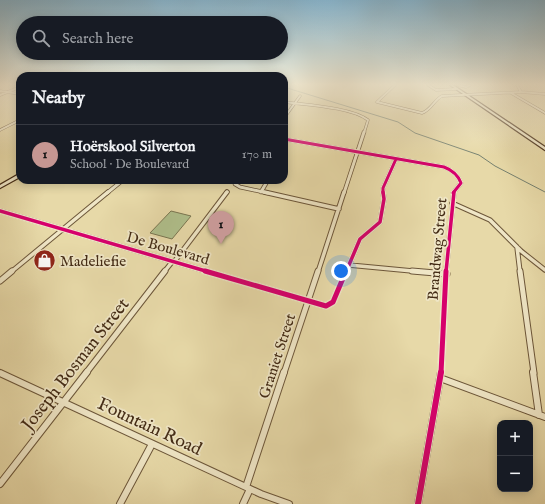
<!DOCTYPE html>
<html lang="en">
<head>
<meta charset="utf-8">
<style>
	:root { --surface:#171b24; --page:#242831; --text:#f1f3f6; --muted:#9ea1a6; --line:#363941; --accent:#c59692 }
	body { margin:0; font-family:"IM FELL English",serif; background:var(--page); color:var(--text) }
	.controls { position:absolute; right:12px; bottom:12px; display:grid; overflow:hidden; border-radius:8px; box-shadow:0 2px 10px #0003 }
	.controls button { width:36px; height:36px; display:grid; place-items:center; padding:0; border:0; border-bottom:1px solid var(--line); background:var(--surface); color:var(--text); font:20px sans-serif }
	.you { position:absolute; left:341px; top:271px; width:14px; height:14px; margin:-10px; border:3px solid #fff; border-radius:50%; background:#1a73e8; box-shadow:0 0 0 6px #1a73e833 }
	.badge { display:grid; place-items:center; width:26px; height:26px; border-radius:50%; background:var(--accent); color:#111; font-size:13px; font-weight:700 }
	.pin { position:absolute; translate:-50% -33px; filter:drop-shadow(0 1px 2px #0008) }
	.pin::after { content:''; position:absolute; top:21px; width:14px; height:12px; background:inherit; clip-path:polygon(0 0,100% 0,50% 100%) }
	.list { margin:0; padding:0; list-style:none }
	h2 { display:flex; justify-content:space-between; align-items:center; height:52px; margin:0; padding:0 16px; font-size:17px }
	h2 small { font-size:13px; font-weight:400; color:var(--muted) }
	.list li { display:grid; grid-template-columns:26px 1fr auto; gap:12px; align-items:center; box-sizing:border-box; height:60px; padding:0 16px; border-top:1px solid var(--line) }
	.list b { display:block; font-size:15px; white-space:nowrap }
	.list p { margin:0; font-size:13px; white-space:nowrap; color:var(--muted) }
	.list em { font-size:13px; font-style:normal; color:var(--muted) }
	.icon { flex:none; width:22px; height:22px; fill:none; stroke:currentColor; stroke-width:2; stroke-linecap:round; stroke-linejoin:round }
	.map { position:relative; flex:none; width:545px; height:504px; overflow:hidden }
	.search { position:absolute; background:var(--surface); box-shadow:0 2px 10px #0003; left:16px; top:16px; width:272px; height:44px; display:flex; align-items:center; gap:10px; box-sizing:border-box; padding:0 14px; border-radius:22px; color:var(--muted); font-size:15px }
	.panel { position:absolute; background:var(--surface); box-shadow:0 2px 10px #0003; left:16px; top:72px; width:272px; height:112px; border-radius:12px }
	.map>svg:first-child { display:block }
	.green { fill:#b0c08c; stroke:#7a7651 }
	.lines { fill:none; stroke-linecap:round; stroke-linejoin:round }
	.stream { stroke:#768170; stroke-width:1 }
	.minor-far4-casing { stroke:#6d573a; stroke-width:3 }
	.minor-far3-casing { stroke:#6d573a; stroke-width:4.5 }
	.minor-far2-casing { stroke:#6d573a; stroke-width:5.5 }
	.minor-far1-casing { stroke:#6d573a; stroke-width:7 }
	.minor-casing { stroke:#6d573a; stroke-width:8 }
	.secondary-casing { stroke:#442c16; stroke-width:2.5 }
	.minor-far4 { stroke:#efe6c6; stroke-width:2 }
	.minor-far3 { stroke:#efe6c6; stroke-width:3 }
	.minor-far2 { stroke:#efe6c6; stroke-width:3.5 }
	.minor-far1 { stroke:#efe6c6; stroke-width:5 }
	.minor { stroke:#efe6c6; stroke-width:6 }
	.secondary { fill:#efe6c6; fill-rule:evenodd }
	.cycleway-far3-casing { stroke:#efe6c6; stroke-width:5 }
	.cycleway-far2-casing { stroke:#efe6c6; stroke-width:6 }
	.cycleway-far1-casing { stroke:#efe6c6; stroke-width:8 }
	.cycleway-casing { stroke:#efe6c6; stroke-width:8 }
	.cycleway-far3 { stroke:#d6006c; stroke-width:3 }
	.cycleway-far2 { stroke:#d6006c; stroke-width:3.5 }
	.cycleway-far1 { stroke:#d6006c; stroke-width:5 }
	.cycleway { stroke:#d6006c; stroke-width:6 }
	.labels { text-anchor:middle; stroke-width:3.5; stroke-linejoin:round; paint-order:stroke }
	.street-label { font-size:15px; fill:#442c16; stroke:#efe6c6 }
	.poi-label { font-size:15px; fill:#442c16; stroke:#efe6c6; text-anchor:start }
	.near-street-label { font-size:18px; fill:#442c16; stroke:#efe6c6 }
</style>
</head>
<body>
<div class="map">
<svg width="545" height="504" viewBox="0 0 545 504">
	<rect width="100%" height="100%" fill="#e7d9a8"/>
	<filter id="stains"><feTurbulence type="fractalNoise" baseFrequency=".005" numOctaves="4"/><feColorMatrix values="0 0 0 0 .2 0 0 0 0 .09 0 0 0 0 .02 0 0 0 .5 -.17"/></filter>
	<radialGradient id="worn" r=".72"><stop offset=".6" stop-color="#630" stop-opacity="0"/><stop offset="1" stop-color="#630" stop-opacity=".3"/></radialGradient>
	<path class="green" d="M171 211 191 216 172 239 150 233Z"/>
	<g class="lines">
		<path class="stream" d="M284 87 398 122 415 133 479 155 495 166 545 192"/>
		<defs>
			<path id="minor-far4" d="M395 85 377 102 422 113C431 110 434 100 442 96L521 92 545 94
				M428 85 436 90 456 89
				M458 85 466 87 470 85
				M517 85 521 92
				M0 91 20 94
				M511 93 545 113
				M0 95 20 87
				M284 102C306 105 351 107 368 120L364 133
				M284 118 300 96
				M0 130 20 120"/>
			<path id="minor-far3" d="M284 139 444 167C452 170 458 175 461 183L453 193
				M236 180 235 184 240 187 268 193
				M261 192 268 180
				M107 193 123 180
				M226 193 227 192
				M344 193 364 132
				M383 193V188L396 159"/>
			<path id="minor-far2" d="M264 192 339 209
				M452 203 490 220 521 251 545 270
				M0 211 209 272
				M517 247 520 272
				M174 262 227 192
				M349 265 423 272
				M11 272 108 192
				M164 272 172 262
				M318 272 344 192
				M346 272 360 239 380 222 384 199 383 192
				M446 272 454 192"/>
			<path id="minor-far1" d="M205 271 326 306 333 302 346 271
				M412 271 447 274
				M520 271 534 373
				M0 281 12 271
				M86 373 165 271
				M284 373 318 271
				M441 373 446 271"/>
			<path id="minor" d="M533 372 539 415
				M0 373 261 494 289 504
				M440 378 545 417
				M0 484 87 372
				M246 487 284 372
				M120 504 152 444
				M243 504 250 489
				M418 504 441 372"/>
			<path id="secondary" d="M450 85H453L545 147V150Z
				M19 174H20V177L0 188V185Z"/>
		</defs>
		<use href="#minor-far4" class="minor-far4-casing"/>
		<use href="#minor-far3" class="minor-far3-casing"/>
		<use href="#minor-far2" class="minor-far2-casing"/>
		<use href="#minor-far1" class="minor-far1-casing"/>
		<use href="#minor" class="minor-casing"/>
		<use href="#secondary" class="secondary-casing"/>
		<use href="#minor-far4" class="minor-far4"/>
		<use href="#minor-far3" class="minor-far3"/>
		<use href="#minor-far2" class="minor-far2"/>
		<use href="#minor-far1" class="minor-far1"/>
		<use href="#minor" class="minor"/>
		<use href="#secondary" class="secondary"/>
		<defs>
			<path id="cycleway-far3" d="M284 139 444 167C452 170 458 175 461 183L453 193
				M383 193V188L396 159"/>
			<path id="cycleway-far2" d="M0 211 209 272
				M346 272 360 239 380 222 384 199 383 192
				M446 272 454 192"/>
			<path id="cycleway-far1" d="M205 271 326 306 333 302 346 271
				M441 373 446 271"/>
			<path id="cycleway" d="M418 504 441 372"/>
		</defs>
		<use href="#cycleway-far3" class="cycleway-far3-casing"/>
		<use href="#cycleway-far2" class="cycleway-far2-casing"/>
		<use href="#cycleway-far1" class="cycleway-far1-casing"/>
		<use href="#cycleway" class="cycleway-casing"/>
		<use href="#cycleway-far3" class="cycleway-far3"/>
		<use href="#cycleway-far2" class="cycleway-far2"/>
		<use href="#cycleway-far1" class="cycleway-far1"/>
		<use href="#cycleway" class="cycleway"/>
	</g>
	<linearGradient id="sky" x2="0" y2="1"><stop stop-color="#87b6d0"/><stop offset="0.54" stop-color="#f4eed8"/><stop offset="1" stop-color="#f4eed8" stop-opacity="0"/></linearGradient>
	<rect width="545" height="156" fill="url(#sky)"/>
	<defs>
		<symbol id="shop-disc" viewBox="-11 -11 22 22"><circle r="9.5" fill="#8f2418" stroke="#efe6c6"/><path d="M-5-2.5h2.3a2.7 3.5 0 0 1 5.4 0H5L5.5 6h-11ZM-1.5-2.5h3a1.5 2.3 0 0 0-3 0Z" fill="#fff"/></symbol>
	</defs>
	<g fill-rule="evenodd">
		<use href="#shop-disc" x="32" y="248" width="25" height="25"/>
	</g>
	<g class="labels">
		<g class="street-label">
			<text transform="translate(168 248) rotate(16)" y="5">De Boulevard</text>
			<text transform="translate(437 249) rotate(-85)" y="5">Brandwag Street</text>
			<text transform="translate(277 356) rotate(-72)" y="5">Graniet Street</text>
		</g>
		<g class="poi-label">
			<text x="60" y="266">Madeliefie</text>
		</g>
		<g class="near-street-label">
			<text transform="translate(75 364) rotate(-52)" y="6">Joseph Bosman Street</text>
			<text transform="translate(150 426) rotate(25)" y="6">Fountain Road</text>
		</g>
	</g>
	<rect width="100%" height="100%" filter="url(#stains)"/>
	<rect width="100%" height="100%" fill="url(#worn)"/>
</svg>
<div class="controls">
<button>+</button>
<button>−</button>
</div>
<div class="you"></div>
<div class="pin badge" style="left:221px;top:244px">1</div>
<div class="search"><svg class="icon" aria-label="search" viewBox="0 0 24 24"><circle cx="10" cy="10" r="6"/><path d="M15 15l6 6"/></svg>Search here</div>
<section class="panel">
<h2>Nearby<small></small></h2>
<ul class="list">
<li><span class="badge">1</span><div><b>Hoërskool Silverton</b><p>School · De Boulevard</p></div><em>170 m</em></li>
</ul>
</section>
</div>
</body>
</html>
